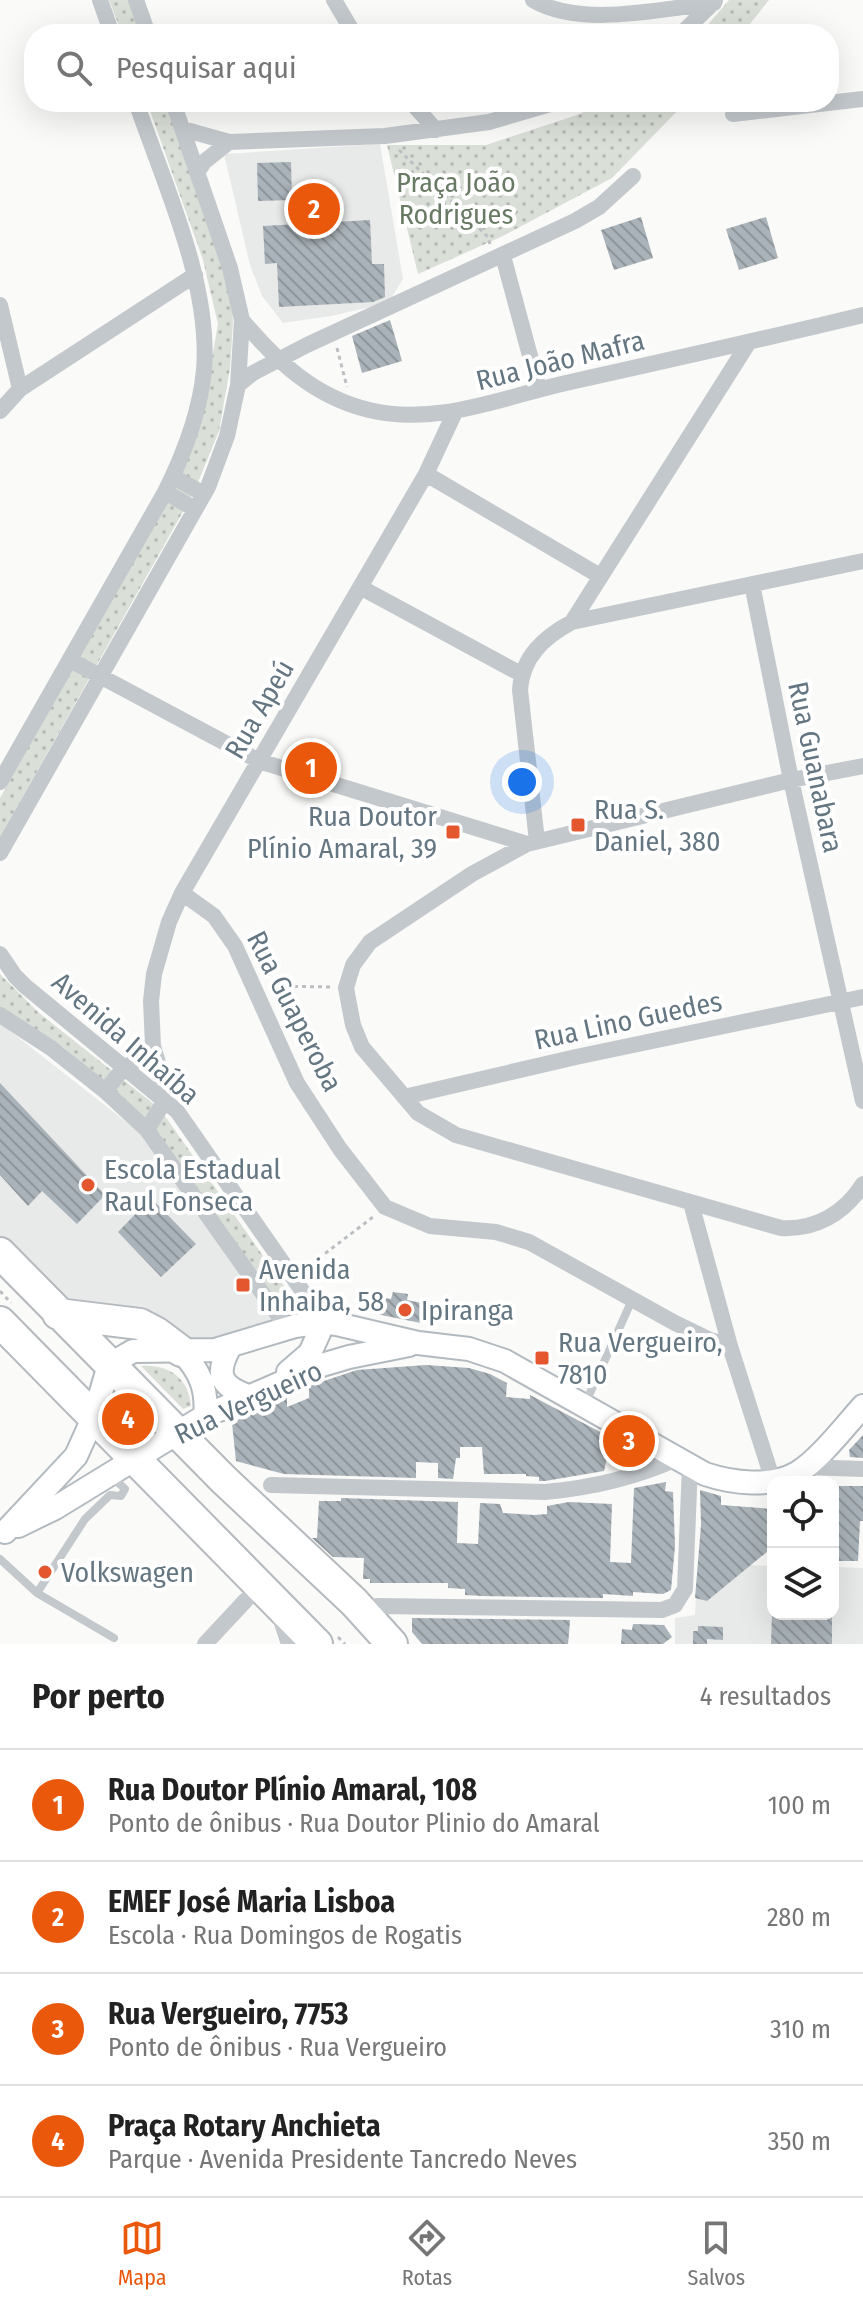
<!DOCTYPE html>
<html lang="pt">
<head>
<meta charset="utf-8">
<style>
	:root { --surface:#fff; --page:#f2f2f2; --text:#222; --muted:#767676; --line:#e0e0e0; --accent:#ea580c }
	body { margin:0; font-family:"Fira Sans Condensed",sans-serif; background:var(--page); color:var(--text) }
	.controls { position:absolute; right:24px; bottom:24px; display:grid; overflow:hidden; border-radius:16px; box-shadow:0 8px 32px #0002 }
	.controls button { width:72px; height:72px; display:grid; place-items:center; padding:0; border:0; border-bottom:2px solid var(--line); background:var(--surface); color:var(--text); font:40px sans-serif }
	.you { position:absolute; left:522px; top:782px; width:28px; height:28px; margin:-20px; border:6px solid #fff; border-radius:50%; background:#1a73e8; box-shadow:0 0 0 12px #1a73e833 }
	.badge { display:grid; place-items:center; width:52px; height:52px; border-radius:50%; background:var(--accent); color:#fff; font-size:26px; font-weight:700 }
	.pin { position:absolute; translate:-50% -50%; border:4px solid #fff; box-shadow:0 2px 8px #0006 }
	.list { margin:0; padding:0; list-style:none }
	h2 { display:flex; justify-content:space-between; align-items:center; height:104px; margin:0; padding:0 32px; font-size:34px }
	h2 small { font-size:26px; font-weight:400; color:var(--muted) }
	.list li { display:grid; grid-template-columns:52px 1fr auto; gap:24px; align-items:center; box-sizing:border-box; height:112px; padding:0 32px; border-top:2px solid var(--line) }
	.list b { display:block; font-size:30px; white-space:nowrap }
	.list p { margin:0; font-size:26px; white-space:nowrap; color:var(--muted) }
	.list em { font-size:26px; font-style:normal; color:var(--muted) }
	.icon { flex:none; width:44px; height:44px; fill:none; stroke:currentColor; stroke-width:2; stroke-linecap:round; stroke-linejoin:round }
	.map { position:relative; flex:none; width:863px; height:1644px; overflow:hidden }
	.search { position:absolute; background:var(--surface); box-shadow:0 8px 32px #0002; left:24px; right:24px; top:24px; height:88px; display:flex; align-items:center; gap:20px; box-sizing:border-box; padding:0 28px; border-radius:32px; color:var(--muted); font-size:30px }
	.sheet { height:552px; background:var(--surface) }
	nav { display:flex; justify-content:space-around; align-items:center; box-sizing:border-box; height:112px; border-top:2px solid var(--line); background:var(--surface); font-size:22px; color:var(--muted) }
	nav a { display:grid; justify-items:center; gap:4px }
	nav .on { color:var(--accent) }
	.map>svg:first-child { display:block }
	.built { fill:#e8e9e9 }
	.park { fill:url(#park-dots) }
	.building { fill:url(#building-back-hatch) }
	.lines { fill:none; stroke-linecap:round; stroke-linejoin:round }
	.secondary-casing { stroke:#b3babf; stroke-width:26 }
	.highway-casing { stroke:#b4b9bd; stroke-width:34 }
	.path { stroke:#bbbfc2; stroke-width:3; stroke-dasharray:4 4; stroke-linecap:butt }
	.lane { stroke:#c3c8cc; stroke-width:8 }
	.street { stroke:#c3c8cc; stroke-width:16 }
	.secondary { stroke:#fff; stroke-width:22 }
	.highway { stroke:#fff; stroke-width:30 }
	.poi-dot { fill:#e4572e; stroke:#fff; stroke-width:3 }
	.labels { text-anchor:middle; stroke-width:8; stroke-linejoin:round; paint-order:stroke }
	.park-label { font-size:28px; fill:#687a64; stroke:#fff }
	.street-label { font-size:28px; fill:#657683; stroke:#fff }
	.poi-label { font-size:28px; fill:#657683; stroke:#fff; text-anchor:start }
</style>
</head>
<body>
<div class="map">
<svg width="863" height="1644" viewBox="0 0 863 1644">
	<defs>
		<pattern id="park-dots" width="8" height="8" patternUnits="userSpaceOnUse" patternTransform="scale(2)"><rect width="8" height="8" fill="#dadfd7"/><path d="M2 2h.1M6 6h.1" fill="none" stroke="#b4b9b4" stroke-width="1.8" stroke-linecap="round"/></pattern>
		<pattern id="building-back-hatch" width="6" height="6" patternUnits="userSpaceOnUse" patternTransform="scale(2)"><rect width="6" height="6" fill="#aab3b9"/><path d="M-1 5l2 2M0 0l6 6M5-1l2 2" fill="none" stroke="#8e969c"/></pattern>
	</defs>
	<rect width="100%" height="100%" fill="#fafaf8"/>
	<path class="built" d="M380 144 403 279 388 303 331 316 283 323 262 296 250 265 224 154Z
		M0 1023 139 1132 274 1324 189 1345 64 1306 0 1239Z
		M747 1565 773 1566V1614H833V1567L863 1568V1644H675V1618L695 1615 697 1578Z"/>
	<path class="park" d="M109 0H128L141 34H122Z
		M729 0H769L742 34H700Z
		M147 102H167L231 285 233 322 230 368 219 431 194 492 0 837V798L178 483 200 426 218 324 203 260Z
		M600 102H686L612 178 503 236 418 274 387 145H486L580 114Z
		M0 974 38 1012 160 1109 294 1300 279 1304 157 1131 63 1047 0 1007Z
		M141 1366C168 1364 189 1378 191 1406L183 1409Z
		M114 1396 145 1426 147 1432 144 1437H135L111 1412 109 1408Z"/>
	<path class="building" d="M291 162 292 200 258 201 257 163Z
		M641 217 653 258 614 270 601 230Z
		M766 217 778 258 739 270 726 229Z
		M370 220 372 264H384L385 297 373 302 279 307 277 263 265 264 263 226Z
		M390 320 402 361 362 373 352 336Z
		M0 1083 105 1195 77 1224 42 1191 28 1206 0 1175Z
		M151 1198 196 1244 161 1277 118 1232Z
		M393 1292 408 1294 407 1300 436 1306 431 1325 376 1314 378 1297 391 1299Z
		M426 1365 469 1368 490 1374 507 1383 506 1397 530 1399V1395L606 1435 605 1438 631 1452 623 1467 607 1458 604 1471 545 1481H539V1477L526 1476V1474H484L482 1447H460V1458H456L453 1479 438 1478V1463L416 1462V1478L284 1474 236 1461 232 1423 259 1409 287 1397V1407L309 1398V1386L357 1370Z
		M863 1435V1458L850 1457 849 1450Z
		M666 1482 665 1491 673 1492 675 1546 671 1590 663 1594 633 1592V1596L603 1594V1598L482 1596 465 1595V1589L448 1588V1583H370V1579H363L364 1558 333 1557 312 1538H317L319 1501H341V1498L458 1502 457 1543 478 1544 480 1503 500 1504 503 1513 534 1515 547 1514V1506L569 1502 612 1504 610 1562 631 1563 634 1488Z
		M839 1486H863V1521H860L858 1561H833V1489H839Z
		M700 1490 721 1496V1505L773 1509V1547L707 1601 695 1598 701 1525Z
		M772 1614H832V1644H771Z
		M412 1618 570 1620 569 1634 568 1644H422L412 1632Z
		M633 1624 664 1625 672 1637 663 1644H621L622 1629 632 1630Z
		M698 1626 723 1627V1640L707 1639V1644H693V1631H698Z"/>
	<g class="lines">
		<defs>
			<path id="secondary" d="M230 1347C215 1374 220 1386 248 1396
				M181 1351C199 1370 208 1388 205 1416
				M288 1372 310 1353 324 1322
				M18 1526 55 1508 205 1416 322 1365 349 1357 409 1345
				M5 1532 76 1456 94 1416 109 1365 133 1351 215 1350 295 1326 324 1322 341 1325 418 1343 469 1349 505 1361 705 1474C732 1483 771 1488 797 1473 818 1461 846 1425 863 1406"/>
			<path id="highway" d="M0 1253 223 1479 354 1602 392 1644
				M58 1314 140 1324 157 1333 181 1351
				M0 1322 317 1644"/>
		</defs>
		<use href="#secondary" class="secondary-casing"/>
		<use href="#highway" class="highway-casing"/>
		<path class="path" d="M399 150 488 237 490 244
			M337 348 347 387
			M270 986 331 987
			M306 1268 373 1217
			M0 1291 11 1303
			M338 1637 345 1644"/>
		<path class="lane" d="M585 1404 632 1300
			M0 1559 37 1593 114 1638
			M37 1593 85 1519 110 1495 121 1496 125 1489 110 1475"/>
		<path class="street" d="M100 0 112 34
			M136 0 148 34
			M334 0 354 34
			M533 0C581 28 660 9 714 3
			M681 34 715 1
			M411 102 436 130
			M733 114 863 99
			M183 129 229 142 385 136 489 122 557 102
			M198 171 204 162 229 142
			M503 256 539 389
			M0 305 20 389
			M242 320C277 362 315 397 369 410 437 426 500 398 566 383 665 361 764 339 863 315
			M238 385 253 373 307 345 575 221 599 207 633 176
			M0 411 20 389 195 275
			M426 474 600 576
			M173 477 204 494
			M165 492 195 509
			M752 584 791 780 863 1101
			M360 587 521 674
			M572 622 749 342
			M70 660 259 761 527 844
			M863 766 791 780 527 844 472 874 370 942 353 965 346 988 353 1025 362 1047 418 1113 456 1135 781 1228C815 1230 844 1214 863 1184
			M0 782 165 492C184 454 200 413 204 370 211 283 164 184 136 102
			M537 841 520 690C522 657 544 637 572 622L863 561
			M0 853 208 487 227 436 238 385 242 320 230 268 173 102
			M182 893 214 916 235 946 297 1083 340 1149 385 1207 430 1226 496 1232 529 1242 675 1323 710 1340 730 1346
			M0 954 15 976 25 986 177 1111 324 1322
			M0 1015 51 1048 105 1091 147 1130 287 1328
			M105 1091 123 1069 142 1057 153 1046
			M404 1097 576 1057 863 997
			M147 1130 165 1100 162 1076 153 1046 151 1001 154 974 169 922 182 893 426 474 455 412
			M691 1203 730 1346 773 1481
			M804 1467 863 1469
			M271 1485 545 1492C591 1488 637 1477 679 1458
			M377 1606 662 1610 675 1605 685 1589 690 1465
			M278 1611 289 1644
			M205 1644 246 1600"/>
		<use href="#secondary" class="secondary"/>
		<use href="#highway" class="highway"/>
	</g>
	<g class="poi-dot">
		<rect x="570" y="817" width="16" height="16" rx="4"/>
		<rect x="445" y="824" width="16" height="16" rx="4"/>
		<circle cx="88" cy="1185" r="8"/>
		<rect x="235" y="1277" width="16" height="16" rx="4"/>
		<circle cx="405" cy="1310" r="8"/>
		<rect x="534" y="1350" width="16" height="16" rx="4"/>
		<circle cx="45" cy="1572" r="8"/>
	</g>
	<g class="labels">
		<g class="park-label">
			<text x="456" y="192">Praça João<tspan x="456" dy="32">Rodrigues</tspan></text>
		</g>
		<g class="street-label">
			<text transform="translate(560 360) rotate(-14)" y="10">Rua João Mafra</text>
			<text transform="translate(259 709) rotate(-60)" y="10">Rua Apeú</text>
			<text transform="translate(816 767) rotate(78)" y="10">Rua Guanabara</text>
			<text transform="translate(295 1011) rotate(63)" y="10">Rua Guaperoba</text>
			<text transform="translate(628 1020) rotate(-12)" y="10">Rua Lino Guedes</text>
			<text transform="translate(126 1038) rotate(41)" y="10">Avenida Inhaíba</text>
			<text transform="translate(248 1402) rotate(-25)" y="10">Rua Vergueiro</text>
		</g>
		<g class="poi-label">
			<text x="594" y="819">Rua S.<tspan x="594" dy="32">Daniel, 380</tspan></text>
			<text x="437" y="826" text-anchor="end">Rua Doutor<tspan x="437" dy="32">Plínio Amaral, 39</tspan></text>
			<text x="104" y="1179">Escola Estadual<tspan x="104" dy="32">Raul Fonseca</tspan></text>
			<text x="259" y="1279">Avenida<tspan x="259" dy="32">Inhaiba, 58</tspan></text>
			<text x="421" y="1320">Ipiranga</text>
			<text x="558" y="1352">Rua Vergueiro,<tspan x="558" dy="32">7810</tspan></text>
			<text x="61" y="1582">Volkswagen</text>
		</g>
	</g>
</svg>
<div class="controls">
<button><svg class="icon" aria-label="locate" viewBox="0 0 24 24"><circle cx="12" cy="12" r="6"/><path d="M12 2v4M12 18v4M2 12h4M18 12h4"/></svg></button>
<button><svg class="icon" aria-label="layers" viewBox="0 0 24 24"><path d="M12 4l9 5-9 5-9-5zM3 14l9 5 9-5"/></svg></button>
</div>
<div class="you"></div>
<div class="pin badge" style="left:311px;top:768px">1</div>
<div class="pin badge" style="left:314px;top:209px">2</div>
<div class="pin badge" style="left:629px;top:1441px">3</div>
<div class="pin badge" style="left:128px;top:1419px">4</div>
<div class="search"><svg class="icon" aria-label="search" viewBox="0 0 24 24"><circle cx="10" cy="10" r="6"/><path d="M15 15l6 6"/></svg>Pesquisar aqui</div>
</div>
<section class="sheet">
<h2>Por perto<small>4 resultados</small></h2>
<ul class="list">
<li><span class="badge">1</span><div><b>Rua Doutor Plínio Amaral, 108</b><p>Ponto de ônibus · Rua Doutor Plinio do Amaral</p></div><em>100 m</em></li>
<li><span class="badge">2</span><div><b>EMEF José Maria Lisboa</b><p>Escola · Rua Domingos de Rogatis</p></div><em>280 m</em></li>
<li><span class="badge">3</span><div><b>Rua Vergueiro, 7753</b><p>Ponto de ônibus · Rua Vergueiro</p></div><em>310 m</em></li>
<li><span class="badge">4</span><div><b>Praça Rotary Anchieta</b><p>Parque · Avenida Presidente Tancredo Neves</p></div><em>350 m</em></li>
</ul>
</section>
<nav>
<a class="on"><svg class="icon" aria-label="map" viewBox="0 0 24 24"><path d="M3 6l6-2 6 2 6-2v14l-6 2-6-2-6 2zM9 4v14M15 6v14"/></svg>Mapa</a>
<a><svg class="icon" aria-label="directions" viewBox="0 0 24 24"><path d="M12 3l9 9-9 9-9-9zM9 14v-3h6M13 9l2 2-2 2"/></svg>Rotas</a>
<a><svg class="icon" aria-label="saved" viewBox="0 0 24 24"><path d="M7 4h10v16l-5-4-5 4z"/></svg>Salvos</a>
</nav>
</body>
</html>
